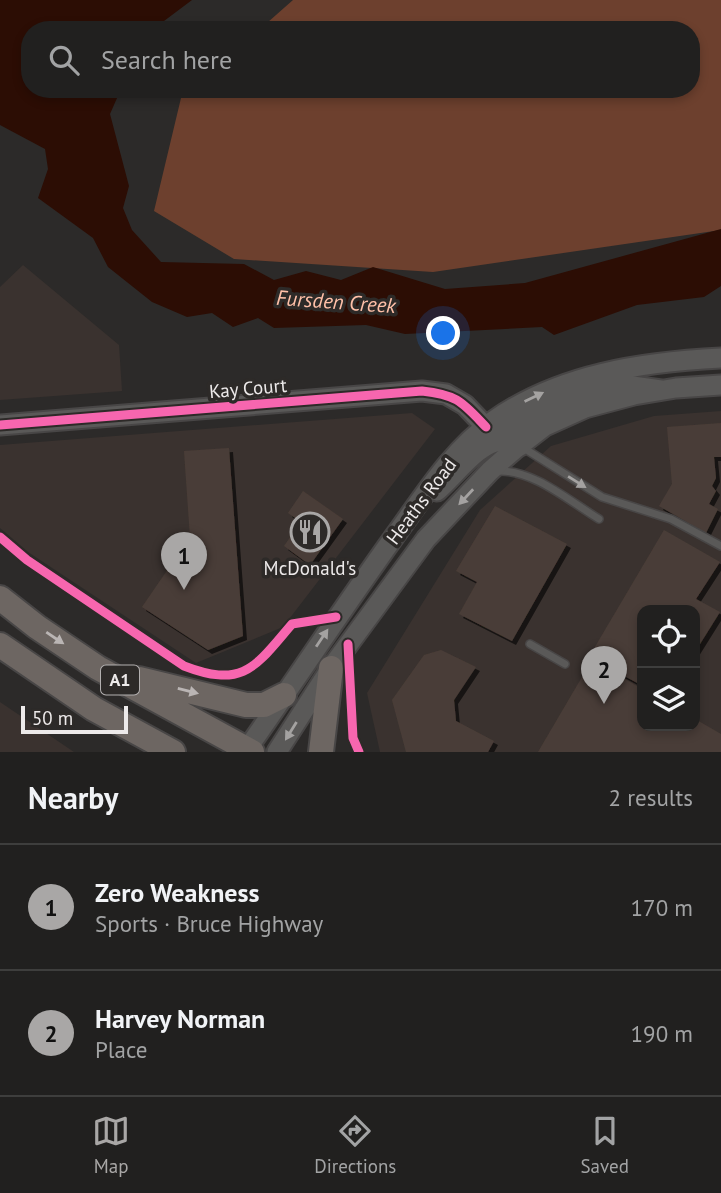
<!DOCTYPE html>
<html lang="en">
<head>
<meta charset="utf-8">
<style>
	:root { --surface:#21201f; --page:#292828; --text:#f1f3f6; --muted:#a2a3a4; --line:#3e3e3d; --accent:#a9a7a6 }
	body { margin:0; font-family:"PT Sans",sans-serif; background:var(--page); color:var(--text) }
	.controls { position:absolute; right:21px; bottom:21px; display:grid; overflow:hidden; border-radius:14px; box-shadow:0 4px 10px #0003 }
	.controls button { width:63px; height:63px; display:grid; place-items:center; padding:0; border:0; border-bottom:2px solid var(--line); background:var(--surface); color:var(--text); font:35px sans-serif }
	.scale { position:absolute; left:21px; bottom:18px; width:107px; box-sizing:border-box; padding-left:7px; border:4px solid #edeaea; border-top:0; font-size:19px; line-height:24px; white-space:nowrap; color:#edeaea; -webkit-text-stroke:5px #2d2a28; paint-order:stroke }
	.you { position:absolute; left:444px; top:334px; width:24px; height:24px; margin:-18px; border:5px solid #fff; border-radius:50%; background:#1a73e8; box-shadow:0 0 0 10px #1a73e833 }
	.badge { display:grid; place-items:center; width:46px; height:46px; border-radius:50%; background:var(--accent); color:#111; font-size:23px; font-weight:700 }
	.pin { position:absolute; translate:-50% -58px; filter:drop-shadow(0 2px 4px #0008) }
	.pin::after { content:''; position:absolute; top:37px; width:24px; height:21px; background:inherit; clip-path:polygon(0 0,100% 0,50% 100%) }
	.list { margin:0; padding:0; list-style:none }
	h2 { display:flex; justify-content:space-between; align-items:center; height:91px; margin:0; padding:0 28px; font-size:30px }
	h2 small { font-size:23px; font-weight:400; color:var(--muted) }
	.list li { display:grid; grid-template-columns:46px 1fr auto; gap:21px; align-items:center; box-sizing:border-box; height:126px; padding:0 28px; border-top:2px solid var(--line) }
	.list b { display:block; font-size:26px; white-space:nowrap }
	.list p { margin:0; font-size:23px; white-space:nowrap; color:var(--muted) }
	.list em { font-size:23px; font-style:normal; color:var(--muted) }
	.icon { flex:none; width:38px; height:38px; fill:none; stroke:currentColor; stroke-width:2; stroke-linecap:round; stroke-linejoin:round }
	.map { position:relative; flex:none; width:721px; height:752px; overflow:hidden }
	.search { position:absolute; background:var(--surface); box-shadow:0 4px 10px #0003; left:21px; right:21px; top:21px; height:77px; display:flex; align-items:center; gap:18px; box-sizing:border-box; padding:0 24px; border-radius:28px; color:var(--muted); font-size:26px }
	.sheet { height:343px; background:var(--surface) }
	nav { display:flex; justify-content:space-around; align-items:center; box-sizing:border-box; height:98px; border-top:2px solid var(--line); background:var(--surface); font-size:19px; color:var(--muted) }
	nav a { display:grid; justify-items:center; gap:4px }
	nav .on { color:var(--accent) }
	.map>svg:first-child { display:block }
	.built { fill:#3a322f; fill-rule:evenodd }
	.green { fill:#6d402e }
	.water { fill:#2c0d04 }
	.building { fill:#4a3d37; filter:url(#shadow) }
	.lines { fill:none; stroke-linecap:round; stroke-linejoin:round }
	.lane-casing { stroke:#484646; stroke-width:10 }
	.secondary-casing { stroke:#484646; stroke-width:23 }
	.highway-casing { stroke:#484646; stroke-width:28 }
	.lane { stroke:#5a5958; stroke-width:7 }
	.secondary { stroke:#5a5958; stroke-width:19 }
	.highway { stroke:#6d6662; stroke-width:24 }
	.cycleway-casing { stroke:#2d2a28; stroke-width:13 }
	.cycleway { stroke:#f766af; stroke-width:9 }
	.oneway { fill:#a4a2a1 }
	.oneway2 { fill:#bab5b4 }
	.labels { text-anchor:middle; stroke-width:7; stroke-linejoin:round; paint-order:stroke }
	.shield { fill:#2d2a28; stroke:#b3b0b0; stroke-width:2 }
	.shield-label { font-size:18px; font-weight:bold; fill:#edeaea }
	.street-label { font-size:19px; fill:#edeaea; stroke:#2d2a28 }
	.poi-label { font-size:19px; fill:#edeaea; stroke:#2d2a28 }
	.water-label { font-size:21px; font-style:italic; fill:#ffc0a8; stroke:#2d2a28 }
</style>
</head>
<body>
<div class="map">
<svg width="721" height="752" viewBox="0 0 721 752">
	<defs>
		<filter id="shadow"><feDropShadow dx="4" dy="4" stdDeviation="0" flood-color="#0009"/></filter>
	</defs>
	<rect width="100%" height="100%" fill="#2c2a29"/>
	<path class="built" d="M23 265 119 345 122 391 0 400V287Z
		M721 411V752H380L367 693 480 510 551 446 654 416ZM642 610H695V726H642Z
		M412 413 435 429 283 627 196 663 28 552 0 528V445Z
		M0 702 74 752H0Z"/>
	<path class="green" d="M293 0H721V230L433 272 234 259 154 211 181 98 191 89H691V30H259Z"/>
	<path class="water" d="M0 0H192L152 30H30V89H121L110 114 129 186 123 208 132 230 161 262 244 264 274 280 306 271 341 280 373 267 445 289 525 283 721 229V286L704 297 637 305 554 335 542 327 405 334 366 325 274 328 258 318 233 327 212 313 187 317 152 302 108 267 93 238 38 198 48 169 45 149 0 125Z"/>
	<path class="building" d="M721 423V457H714L716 478 712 486 716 491 709 504 718 509 706 533 659 506 672 484 667 427Z
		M229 448 243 636 208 650 142 607 190 537 184 451Z
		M303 491 343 519 310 565 284 546 301 522 288 513Z
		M495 506 567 544 512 641 459 614 477 582 456 571Z
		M664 530 720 562 696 599 720 612 695 652V610H642L641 685 589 657Z
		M441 650 476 667 454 700 456 721 494 741 488 752H406L392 700 424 655Z
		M592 660 642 689V726H695V719L721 734V752H538Z"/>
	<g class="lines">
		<defs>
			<path id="lane" d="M522 447 602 497 671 519 721 546
				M497 471C533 469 569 501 599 519
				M530 644 565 664"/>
			<path id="secondary" d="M0 425 422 391 446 394 465 405 486 427 501 430 518 426 565 400 611 383 661 390
				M437 491C454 477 480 440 503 441 508 441 515 444 520 446
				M245 752C295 681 343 608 394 537 424 496 451 451 493 421 559 374 642 362 721 358
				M277 752 331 668 426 539 490 471 514 450 545 426 585 408 634 395 676 388 721 385"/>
			<path id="highway" d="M0 598 37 627 98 668 252 752
				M0 645 94 709 173 752
				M139 679 246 705H264L284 695
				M321 752 331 668"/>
		</defs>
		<use href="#lane" class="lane-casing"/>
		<use href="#secondary" class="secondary-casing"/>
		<use href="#highway" class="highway-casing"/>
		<use href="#lane" class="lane"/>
		<use href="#secondary" class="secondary"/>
		<use href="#highway" class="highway"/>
		<defs>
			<path id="cycleway" d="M0 425 422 391C458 395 462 402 486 427
				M0 537 27 560 184 666C244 689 256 666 292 624L336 617
				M348 644 353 738 359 752"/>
		</defs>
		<use href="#cycleway" class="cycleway-casing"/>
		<use href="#cycleway" class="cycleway"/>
	</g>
	<defs><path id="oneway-solid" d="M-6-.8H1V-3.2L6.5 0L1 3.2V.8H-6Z" transform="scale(1.75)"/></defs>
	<g class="oneway">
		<use href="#oneway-solid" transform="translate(534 397) rotate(-26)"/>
		<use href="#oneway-solid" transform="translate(577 482) rotate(32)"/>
		<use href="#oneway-solid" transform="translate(466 497) rotate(133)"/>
		<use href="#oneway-solid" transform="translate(322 638) rotate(-56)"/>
		<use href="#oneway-solid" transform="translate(291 731) rotate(122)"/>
	</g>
	<g class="oneway2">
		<use href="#oneway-solid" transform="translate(55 638) rotate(34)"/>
		<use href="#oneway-solid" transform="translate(188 691) rotate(14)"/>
	</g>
	<defs>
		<symbol id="restaurant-ring" viewBox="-11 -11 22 22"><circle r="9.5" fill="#2d2a28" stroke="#a9a7a6" stroke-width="1.5"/><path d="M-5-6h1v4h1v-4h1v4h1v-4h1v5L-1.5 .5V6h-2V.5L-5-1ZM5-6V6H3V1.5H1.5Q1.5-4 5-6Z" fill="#a9a7a6"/></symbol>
	</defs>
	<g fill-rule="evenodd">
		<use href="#restaurant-ring" x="288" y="510" width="44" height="44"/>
	</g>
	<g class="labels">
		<rect class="shield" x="101" y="665.5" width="38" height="29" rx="5"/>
		<g class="shield-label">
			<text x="120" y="686">A1</text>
		</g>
		<g class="street-label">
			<text transform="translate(248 388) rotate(-5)" y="7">Kay Court</text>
			<text transform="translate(421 501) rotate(-53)" y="7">Heaths Road</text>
		</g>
		<g class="poi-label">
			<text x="310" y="575">McDonald's</text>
		</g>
		<g class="water-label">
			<text transform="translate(336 302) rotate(4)" y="7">Fursden Creek</text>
		</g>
	</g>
</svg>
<div class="controls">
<button><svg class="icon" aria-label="locate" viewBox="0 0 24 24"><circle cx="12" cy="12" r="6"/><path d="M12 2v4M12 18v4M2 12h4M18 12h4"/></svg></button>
<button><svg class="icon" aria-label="layers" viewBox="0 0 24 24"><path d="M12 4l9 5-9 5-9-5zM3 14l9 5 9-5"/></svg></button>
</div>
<div class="scale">50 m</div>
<div class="you"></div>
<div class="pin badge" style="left:184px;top:590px">1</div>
<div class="pin badge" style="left:604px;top:704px">2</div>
<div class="search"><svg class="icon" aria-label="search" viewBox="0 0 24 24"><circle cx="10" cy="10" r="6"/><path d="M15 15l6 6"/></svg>Search here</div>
</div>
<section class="sheet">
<h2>Nearby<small>2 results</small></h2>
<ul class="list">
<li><span class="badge">1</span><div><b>Zero Weakness</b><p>Sports · Bruce Highway</p></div><em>170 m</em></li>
<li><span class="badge">2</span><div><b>Harvey Norman</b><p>Place</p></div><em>190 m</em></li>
</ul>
</section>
<nav>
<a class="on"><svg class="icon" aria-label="map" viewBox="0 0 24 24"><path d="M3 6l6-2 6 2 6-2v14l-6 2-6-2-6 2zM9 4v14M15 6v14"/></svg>Map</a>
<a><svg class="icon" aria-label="directions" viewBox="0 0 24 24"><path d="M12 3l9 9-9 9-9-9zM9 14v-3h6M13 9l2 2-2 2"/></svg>Directions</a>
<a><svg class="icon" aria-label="saved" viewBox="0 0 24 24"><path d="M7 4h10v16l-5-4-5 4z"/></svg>Saved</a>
</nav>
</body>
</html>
